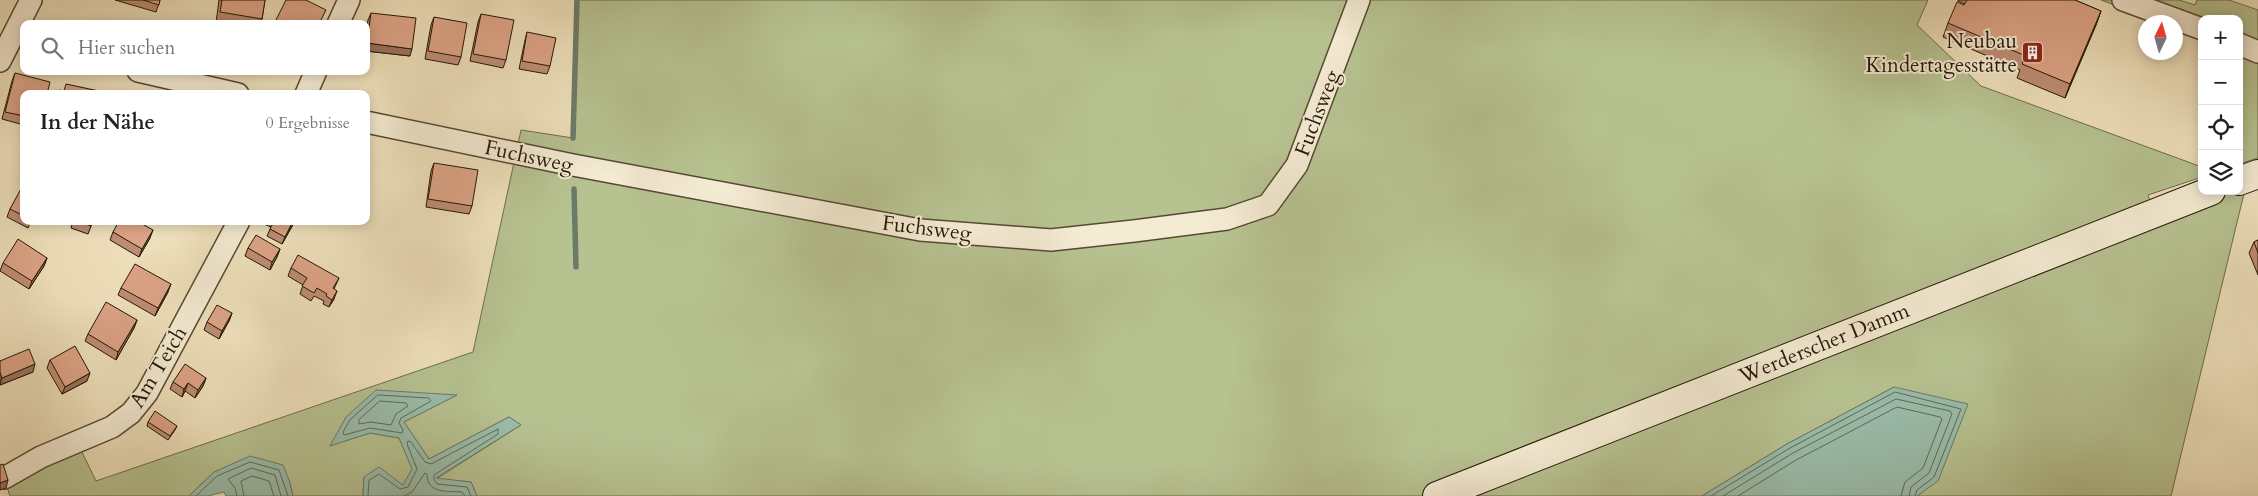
<!DOCTYPE html>
<html lang="de">
<head>
<meta charset="utf-8">
<style>
	:root { --surface:#fff; --page:#f2f2f2; --text:#202124; --muted:#757577; --line:#e0e0e0 }
	body { margin:0; font-family:Cardo,serif; background:var(--page); color:var(--text) }
	.controls { position:absolute; right:15px; top:15px; display:grid; overflow:hidden; border-radius:10px; box-shadow:0 2px 12px #0003 }
	.controls button { width:45px; height:45px; display:grid; place-items:center; padding:0; border:0; border-bottom:1px solid var(--line); background:var(--surface); color:var(--text); font:25px sans-serif }
	.compass { position:absolute; left:2138px; top:15px; width:45px; height:45px; border-radius:50%; background:var(--surface); box-shadow:0 2px 12px #0003; rotate:5deg }
	.list { margin:0; padding:0; list-style:none }
	h2 { display:flex; justify-content:space-between; align-items:center; height:65px; margin:0; padding:0 20px; font-size:21px }
	h2 small { font-size:16px; font-weight:400; color:var(--muted) }
	.icon { flex:none; width:28px; height:28px; fill:none; stroke:currentColor; stroke-width:2; stroke-linecap:round; stroke-linejoin:round }
	.map { position:relative; flex:none; width:2258px; height:496px; overflow:hidden }
	.search { position:absolute; background:var(--surface); box-shadow:0 2px 12px #0003; left:20px; top:20px; width:350px; height:55px; display:flex; align-items:center; gap:12px; box-sizing:border-box; padding:0 18px; border-radius:10px; color:var(--muted); font-size:19px }
	.panel { position:absolute; background:var(--surface); box-shadow:0 2px 12px #0003; left:20px; top:90px; width:350px; height:135px; border-radius:10px }
	.map>svg:first-child { display:block }
	.green { fill:#b7c291; stroke:#6e6c4c }
	.water { fill:#9abdab; stroke:#6b7b69 }
	.lines { fill:none; stroke-linecap:round; stroke-linejoin:round }
	.shore { stroke:#5f6a58; stroke-width:1 }
	.stream { stroke:#6b7b69; stroke-width:5.5 }
	.street-casing { stroke:#564933; stroke-width:24 }
	.secondary-casing { stroke:#241706; stroke-width:30 }
	.street { stroke:#f4ebd3; stroke-width:21 }
	.secondary { stroke:#f4ebd3; stroke-width:28 }
	.wall { fill:#be8d74; stroke:#241706 }
	.shaded-wall { fill:#9b735e; stroke:#241706 }
	.building { fill:#dda487; stroke:#241706 }
	.labels { text-anchor:middle; stroke-width:4; stroke-linejoin:round; paint-order:stroke }
	.poi-label { font-size:21px; fill:#241706; stroke:#f4ebd3; text-anchor:end }
	.street-label { font-size:21px; fill:#241706; stroke:#f4ebd3 }
</style>
</head>
<body>
<div class="map">
<svg width="2258" height="496" viewBox="0 0 2258 496">
	<rect width="100%" height="100%" fill="#eee0bb"/>
	<filter id="stains"><feTurbulence type="fractalNoise" baseFrequency=".004" numOctaves="4"/><feColorMatrix values="0 0 0 0 .2 0 0 0 0 .09 0 0 0 0 .02 0 0 0 .5 -.17"/></filter>
	<radialGradient id="worn" r=".72"><stop offset=".6" stop-color="#630" stop-opacity="0"/><stop offset="1" stop-color="#630" stop-opacity=".3"/></radialGradient>
	<path class="green" d="M577 0H1928L1917 25 1981 86 2199 166 2202 160V177L2148 195 2154 213 2211 191H2239L2248 177 2171 496H1917L1938 480 1894 387 1787 444 1702 496H477L471 482 436 479 521 425 509 417 429 459 404 422 455 396 331 445 370 433 399 438 413 469 403 485 364 477 363 496H293L289 480 214 472 189 496H10L4 478 77 442 96 481 473 352 521 130 573 138Z
		M2101 0H2179L2195 5 2197 0H2229L2258 10V158L2239 164V58L2242 52 2239 51V19H2202L2162 22Z"/>
	<path class="water" d="M1894 387 1968 404 1938 481 1917 496H1702L1787 444Z
		M376 390 457 395 404 422 429 459 509 417 521 425 436 478 471 482 477 496H363L364 477 379 467 403 485 412 469 399 438 370 433 330 446 346 417Z
		M250 456 283 465 289 480 293 496H226L224 492 208 496H189L214 472Z"/>
	<g class="lines">
		<path class="shore" d="M378 395 429 398 431 401 401 418 399 423 403 430 402 433 370 428 344 435 343 432 350 420Z
			M380 401 406 403 408 406 396 414 391 425 371 422 359 424V420Z
			M196 496 217 476 250 462 279 470 288 496
			M237 496 235 488 228 479 251 468 275 475 281 496
			M244 496 241 481 252 476 269 481 274 496
			M368 496 369 480 379 474 400 489 408 487 417 469 407 444 408 441 411 442 425 462 431 464 498 429V434L434 475V480L437 484 467 487 471 496
			M404 496 412 492 425 473 427 474C427 494 447 491 462 492L465 496
			M1711 496 1790 448 1895 392 1961 409 1934 477 1917 490 1915 496
			M1723 496 1793 453 1896 399 1950 411 1952 414 1929 473 1911 487 1909 496
			M1738 496 1796 460 1897 407 1940 417 1942 419 1923 468 1905 482 1901 496"/>
		<path class="stream" d="M573 138 577 0
			M574 189 576 267"/>
		<defs>
			<path id="street" d="M2123 0 2202 29
				M338 24 349 0
				M2239 44 2258 52
				M0 61 31 0
				M138 71 238 94
				M306 94 316 71
				M366 122 573 165 920 230 1051 240 1134 231 1227 219 1268 205 1297 165 1359 0
				M4 478 41 457 112 427 131 413 147 393 239 221"/>
			<path id="secondary" d="M2239 181 2258 174
				M1437 496 2211 191"/>
		</defs>
		<use href="#street" class="street-casing"/>
		<use href="#secondary" class="secondary-casing"/>
		<use href="#street" class="street"/>
		<use href="#secondary" class="secondary"/>
	</g>
	<path class="wall" d="M115 0H160L156 12Z
		M219 0H265L262 19 260 24 216 23Z
		M1958 0H2075L2101 11 2096 25 2065 98 2017 78 2020 70 1943 37 1948 23 1965 4 1958 1Z
		M371 13 410 56 366 51V33L368 20Z
		M481 14 506 60 503 68 470 61 478 22Z
		M434 17 461 57 458 65 425 59 431 25Z
		M527 32 550 66 547 74 519 69 525 40Z
		M15 73 24 94V125L2 119 12 81Z
		M434 163 472 206 469 214 426 207 431 171Z
		M24 168V176H21Z
		M24 189V221H31L28 228 7 217 10 209Z
		M73 221H93L88 234 71 228Z
		M265 221H295L282 244 267 236 271 227 264 224Z
		M113 232 150 238 139 257 110 240Z
		M2258 240V275L2249 253 2254 242Z
		M248 248 280 249 277 257 270 270 245 256Z
		M47 258 44 266 29 289 0 271 3 263Z
		M291 268 339 278 334 289V299L329 307 323 304 324 301 314 296 311 301 300 294 303 285 288 276Z
		M121 288 168 292 155 316 118 295Z
		M232 313 229 321 219 339 204 330 207 322Z
		M137 320 134 328 116 360 85 341 88 334Z
		M50 360 87 381 62 394 47 368Z
		M0 361 33 372 0 385Z
		M206 378 203 386 195 398 185 391 182 397 170 389 173 382Z
		M148 422 177 426 175 430 168 440 147 426Z"/>
	<path class="shaded-wall" d="M2101 11 2096 25 2065 98 2070 84Z
		M367 43 412 49 410 56 366 51Z
		M293 221H295L282 244 285 237Z
		M153 230 150 238 139 257 142 249Z
		M280 249 277 257 270 270 272 262Z
		M47 258 44 266 29 289 32 281Z
		M171 284 168 292 155 316 158 308Z
		M337 291 334 299 329 307 332 300Z
		M232 313 229 321 219 339 222 331Z
		M137 320 134 328 116 360 118 352Z
		M35 364 33 372 0 385 2 378Z
		M90 373 87 381 62 394 65 387Z
		M206 378 203 386 195 398 198 390Z
		M188 383 185 391 182 397 184 389Z
		M8 480 6 488 0 490V483Z"/>
	<path class="building" d="M143 0H160L159 5Z
		M222 0H265L262 19 220 12Z
		M286 0H306L326 10 319 24H274Z
		M1967 0H2075L2101 11 2070 84 2022 64 2026 56 1948 23 1957 2 1964 5Z
		M371 13 416 18 412 49 367 43Z
		M481 14 514 20 506 60 473 54Z
		M434 17 467 23 461 57 428 51Z
		M527 32 556 38 550 66 522 61Z
		M15 73 50 82 47 94H24V116L5 112Z
		M66 84 99 91V94H59V90L64 91Z
		M434 163 478 170 472 206 428 199Z
		M22 187 24 189V216L10 209Z
		M78 221H93L91 226Z
		M119 221H137L153 230 142 249 113 232Z
		M274 221H293L285 237 270 229Z
		M256 235 280 249 272 262 248 248Z
		M18 239 47 258 32 281 3 263Z
		M2258 240V253L2254 242Z
		M298 255 339 278 333 288 337 291 332 300 326 296 327 294 317 288 314 293 302 286 307 278 291 268Z
		M135 264 171 284 158 308 121 288Z
		M106 302 137 320 118 352 88 334Z
		M217 305 232 313 222 331 207 322Z
		M75 346 90 373 65 387 50 360Z
		M29 349 35 364 2 378 0 372V361Z
		M185 364 206 378 198 390 188 383 184 389 173 382Z
		M155 411 177 426 170 436 148 422Z
		M3 464 8 480 0 483V465Z"/>
	<defs>
		<symbol id="building-square" viewBox="-11 -11 22 22"><rect x="-9" y="-9" width="18" height="18" rx="4" fill="#8f2418" stroke="#f4ebd3"/><path d="M-4-6H4V6H1V3H-1V6H-4ZM-2.5-4.3h1.7v1.8h-1.7ZM.8-4.3h1.7v1.8H.8ZM-2.5-1h1.7V.8h-1.7ZM.8-1h1.7V.8H.8Z" fill="#fff"/></symbol>
	</defs>
	<g fill-rule="evenodd">
		<use href="#building-square" x="2020" y="40" width="25" height="25"/>
	</g>
	<g class="labels">
		<g class="poi-label">
			<text x="2017" y="48">Neubau<tspan x="2017" dy="24">Kindertagesstätte</tspan></text>
		</g>
		<g class="street-label">
			<text transform="translate(1317 113) rotate(-69)" y="7">Fuchsweg</text>
			<text transform="translate(529 156) rotate(12)" y="7">Fuchsweg</text>
			<text transform="translate(927 228) rotate(7)" y="7">Fuchsweg</text>
			<text transform="translate(1824 343) rotate(-22)" y="7">Werderscher Damm</text>
			<text transform="translate(158 367) rotate(-59)" y="7">Am Teich</text>
		</g>
	</g>
	<rect width="100%" height="100%" filter="url(#stains)"/>
	<rect width="100%" height="100%" fill="url(#worn)"/>
</svg>
<div class="controls">
<button>+</button>
<button>−</button>
<button><svg class="icon" aria-label="locate" viewBox="0 0 24 24"><circle cx="12" cy="12" r="6"/><path d="M12 2v4M12 18v4M2 12h4M18 12h4"/></svg></button>
<button><svg class="icon" aria-label="layers" viewBox="0 0 24 24"><path d="M12 4l9 5-9 5-9-5zM3 14l9 5 9-5"/></svg></button>
</div>
<svg class="compass" viewBox="-18 -18 36 36"><path d="M0-13l5 13h-10z" fill="#e53935"/><path d="M0 13l5-13h-10z" fill="#757577"/></svg>
<div class="search"><svg class="icon" aria-label="search" viewBox="0 0 24 24"><circle cx="10" cy="10" r="6"/><path d="M15 15l6 6"/></svg>Hier suchen</div>
<section class="panel">
<h2>In der Nähe<small>0 Ergebnisse</small></h2>
<ul class="list">
</ul>
</section>
</div>
</body>
</html>
